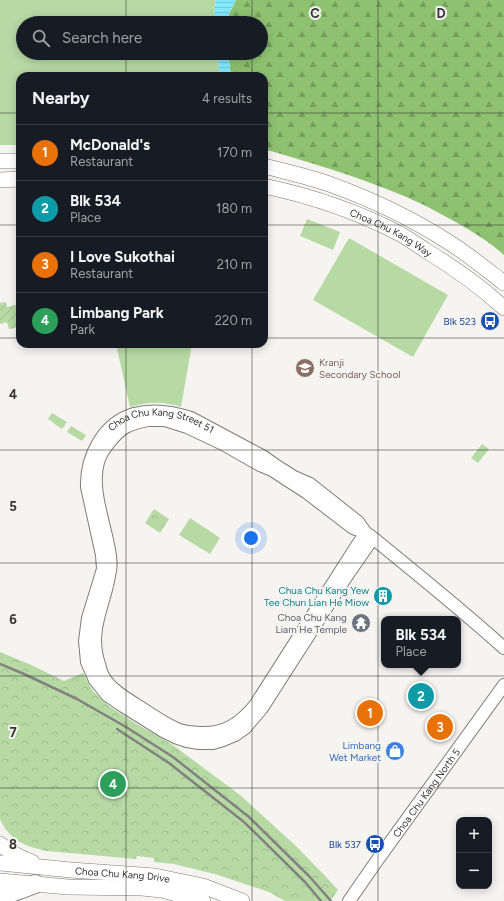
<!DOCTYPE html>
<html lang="en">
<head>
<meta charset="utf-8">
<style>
	:root { --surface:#171b24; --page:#20242c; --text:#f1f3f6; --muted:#9ea1a6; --line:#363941; --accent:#208e47 }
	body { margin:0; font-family:Figtree,sans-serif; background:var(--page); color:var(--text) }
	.controls { position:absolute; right:12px; bottom:12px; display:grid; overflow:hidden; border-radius:8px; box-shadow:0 2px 10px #0003 }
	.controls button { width:36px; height:36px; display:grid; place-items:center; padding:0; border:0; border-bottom:1px solid var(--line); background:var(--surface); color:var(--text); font:20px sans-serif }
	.you { position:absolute; left:251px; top:538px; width:14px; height:14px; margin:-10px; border:3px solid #fff; border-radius:50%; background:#1a73e8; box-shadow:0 0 0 6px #1a73e833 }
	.badge { display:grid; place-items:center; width:26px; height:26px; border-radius:50%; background:var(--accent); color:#fff; font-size:13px; font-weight:700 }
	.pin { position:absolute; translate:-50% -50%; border:2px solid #fff; box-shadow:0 1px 4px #0006 }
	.popup { position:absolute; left:381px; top:616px; width:80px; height:52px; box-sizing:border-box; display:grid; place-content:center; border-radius:8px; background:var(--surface); filter:drop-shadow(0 1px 3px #0005); font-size:13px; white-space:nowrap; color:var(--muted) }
	.popup b { font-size:15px; color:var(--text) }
	.popup::after { content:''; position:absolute; left:50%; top:100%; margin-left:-8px; border:8px solid transparent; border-top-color:var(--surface) }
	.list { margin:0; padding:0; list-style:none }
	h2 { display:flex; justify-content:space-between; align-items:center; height:52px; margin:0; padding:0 16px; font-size:17px }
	h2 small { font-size:13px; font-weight:400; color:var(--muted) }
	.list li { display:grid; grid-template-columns:26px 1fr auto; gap:12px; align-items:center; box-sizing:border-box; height:56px; padding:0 16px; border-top:1px solid var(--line) }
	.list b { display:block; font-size:15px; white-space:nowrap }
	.list p { margin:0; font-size:13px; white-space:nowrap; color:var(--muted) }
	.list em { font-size:13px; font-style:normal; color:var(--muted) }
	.icon { flex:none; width:22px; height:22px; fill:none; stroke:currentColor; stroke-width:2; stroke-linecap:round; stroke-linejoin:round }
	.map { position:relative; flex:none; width:504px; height:901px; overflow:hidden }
	.search { position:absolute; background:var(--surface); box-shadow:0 2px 10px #0003; left:16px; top:16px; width:252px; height:44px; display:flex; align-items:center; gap:10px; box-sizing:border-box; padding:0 14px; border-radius:22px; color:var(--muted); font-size:15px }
	.panel { position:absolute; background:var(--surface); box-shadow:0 2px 10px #0003; left:16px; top:72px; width:252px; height:276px; border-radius:12px }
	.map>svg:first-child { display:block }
	.grass { fill:#b7daa5 }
	.forest { fill:url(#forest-firs) }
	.park { fill:url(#park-crowns) }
	.garden { fill:url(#garden-furrows) }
	.water { fill:url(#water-rules) }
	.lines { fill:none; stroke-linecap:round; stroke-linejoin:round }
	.minor-casing { stroke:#7f7c7a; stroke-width:14 }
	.major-casing { stroke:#7f7c7a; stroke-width:16 }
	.highway-casing { stroke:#7f7c7a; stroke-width:20 }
	.minor { stroke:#fff; stroke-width:12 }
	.major { stroke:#fff; stroke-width:15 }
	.highway { stroke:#fff; stroke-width:18 }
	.rail { stroke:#838280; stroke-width:2.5 }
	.grid { fill:none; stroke:#343332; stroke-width:1; stroke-opacity:0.55 }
	.labels { text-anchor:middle; stroke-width:4; stroke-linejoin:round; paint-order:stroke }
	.street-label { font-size:10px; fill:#343332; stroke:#f6f4f1 }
	.transit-label { font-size:10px; fill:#164399; stroke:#f6f4f1; text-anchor:end }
	.education-label { font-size:10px; fill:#785e54; stroke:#f6f4f1; text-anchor:start }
	.culture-label { font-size:10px; fill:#0d838f; stroke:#f6f4f1; text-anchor:end }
	.worship-label { font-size:10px; fill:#5b616d; stroke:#f6f4f1; text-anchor:end }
	.shop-label { font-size:10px; fill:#366cbe; stroke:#f6f4f1; text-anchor:end }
	.grid-label { font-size:13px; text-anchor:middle; font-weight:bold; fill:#343332; stroke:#f6f4f1; stroke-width:4; stroke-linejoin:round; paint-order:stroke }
</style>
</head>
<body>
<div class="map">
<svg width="504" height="901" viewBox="0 0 504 901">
	<defs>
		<pattern id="forest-firs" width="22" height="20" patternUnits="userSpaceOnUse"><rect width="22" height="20" fill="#8ec271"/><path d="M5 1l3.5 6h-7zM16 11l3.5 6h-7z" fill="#759e5d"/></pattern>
		<pattern id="park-crowns" width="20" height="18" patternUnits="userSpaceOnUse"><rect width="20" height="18" fill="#b7daa5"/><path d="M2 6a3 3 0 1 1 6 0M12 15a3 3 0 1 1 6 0" fill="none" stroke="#9ebc8e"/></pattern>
		<pattern id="garden-furrows" width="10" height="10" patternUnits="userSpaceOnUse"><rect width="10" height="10" fill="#b7daa5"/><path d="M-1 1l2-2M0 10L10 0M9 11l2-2" fill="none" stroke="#9ebc8e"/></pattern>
		<pattern id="water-rules" width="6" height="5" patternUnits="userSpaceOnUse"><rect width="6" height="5" fill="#84e9fd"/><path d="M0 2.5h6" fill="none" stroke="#73c8d9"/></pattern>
	</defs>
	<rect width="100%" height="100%" fill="#f6f4f1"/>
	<path class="grass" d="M0 0H216L213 23H23V53H217L220 76H20V145H0Z
		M307 219 340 232 333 250 300 236Z
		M349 238 448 295 413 357 313 300Z
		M116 344H192L181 407C162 401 149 402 130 407Z
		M52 413 67 422 62 429 48 419Z
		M71 426 86 435 82 441 67 432Z
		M482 444 489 449 478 463 471 458Z
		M190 518 220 538 210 554 179 535Z"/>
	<path class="forest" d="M236 0H504V255C489 241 471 231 454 221 444 216 434 210 424 205 373 181 319 165 264 149V76H231L228 53H261V23H227L228 16Z"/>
	<path class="park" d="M154 509 169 519 160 533 145 523Z
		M0 652 29 664 64 681 83 673 93 691 109 706 138 725 173 745 240 795 297 847 328 879 338 890 331 900V901H285L269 892 218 875 174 864 154 862V858L137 856 136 859 47 851C26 847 9 840 0 819Z"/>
	<path class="garden" d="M6 302 7 307 20 304V327L9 329 7 322 0 324V303Z"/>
	<path class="water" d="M216 0H236L228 16 227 23H213Z
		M217 53H228L231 76H220Z"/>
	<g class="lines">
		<defs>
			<g id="minor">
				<path d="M148 420H165L187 427 223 444 260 465 272 470 306 492 353 528 366 533 358 544 256 704C241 723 225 734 200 733 193 733 186 732 179 730 165 724 152 715 140 707 127 699 110 689 103 676 101 672 100 668 99 664 87 629 106 603 110 570 112 560 109 550 107 540 102 516 91 486 98 462 100 455 104 449 108 444 121 427 128 424 148 420Z"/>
				<path id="s1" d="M373 538 348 574 262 708 245 728 235 735 223 740 213 743H199L187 741 175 737 163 731 123 706 107 695 95 680 87 662 85 641 88 618 103 569 102 555 87 487C86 457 103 423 134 414 153 409 173 412 191 418L264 457 275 465 294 477 310 484 358 522 366 533 373 538C417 574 462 610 504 648"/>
				<path id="s2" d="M349 901 376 862 504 685"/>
			</g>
			<g id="major">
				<path d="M0 161H20"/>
				<path d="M264 166C287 172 310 177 332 185 373 200 413 219 450 243 469 255 486 269 504 283"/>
				<path d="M0 180 20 179"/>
				<path id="s3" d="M264 186C311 196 359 212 402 235 410 240 418 245 425 250 453 267 480 286 504 308"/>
				<path d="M0 844C10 852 20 858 32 862"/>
				<path id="s4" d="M0 863 71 870 155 876 203 886 242 901"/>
				<path d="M0 881 68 887 142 888 162 890 203 901"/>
			</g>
			<path id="highway" d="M0 897 35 884"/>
		</defs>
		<use href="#minor" class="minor-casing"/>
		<use href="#major" class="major-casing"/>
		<use href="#highway" class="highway-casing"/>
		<use href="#minor" class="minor"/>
		<use href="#major" class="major"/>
		<use href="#highway" class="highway"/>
		<path class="rail" d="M0 664 24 674 77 699 126 727 173 757 249 817 309 876 331 901
			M117 729 169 763 244 822 305 882 321 901"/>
	</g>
	<path class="grid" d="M126 0V23M252 0V23M378 0V901M126 53V76M252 53V76M0 113H20M264 113H504M0 225H20M264 225H504M0 338H20M264 338H504M126 344V901M252 344V901M0 450H504M0 563H504M0 676H504M0 788H504"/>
	<defs>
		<symbol id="bus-disc" viewBox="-11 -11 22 22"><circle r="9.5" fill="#1a4fb4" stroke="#f6f4f1"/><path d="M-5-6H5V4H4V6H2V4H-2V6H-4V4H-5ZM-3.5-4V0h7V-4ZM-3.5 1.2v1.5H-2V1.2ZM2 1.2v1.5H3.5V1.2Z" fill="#fff"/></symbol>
		<symbol id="school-disc" viewBox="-11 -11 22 22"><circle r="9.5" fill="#8d6e63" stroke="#f6f4f1"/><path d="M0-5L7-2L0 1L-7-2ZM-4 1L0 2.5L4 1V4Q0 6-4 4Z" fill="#fff"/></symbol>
		<symbol id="building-disc" viewBox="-11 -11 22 22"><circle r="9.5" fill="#0f9aa8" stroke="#f6f4f1"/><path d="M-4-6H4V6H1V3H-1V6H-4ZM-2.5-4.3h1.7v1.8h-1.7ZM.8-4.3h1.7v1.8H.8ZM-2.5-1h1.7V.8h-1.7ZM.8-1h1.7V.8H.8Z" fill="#fff"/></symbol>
		<symbol id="temple-disc" viewBox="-11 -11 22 22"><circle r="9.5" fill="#6b7280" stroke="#f6f4f1"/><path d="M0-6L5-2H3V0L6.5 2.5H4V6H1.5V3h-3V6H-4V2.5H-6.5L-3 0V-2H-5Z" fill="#fff"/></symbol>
		<symbol id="shop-disc" viewBox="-11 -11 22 22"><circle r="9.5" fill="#3f7fe0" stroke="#f6f4f1"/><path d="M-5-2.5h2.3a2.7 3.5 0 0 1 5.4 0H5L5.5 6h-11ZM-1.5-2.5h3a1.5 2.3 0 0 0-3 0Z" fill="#fff"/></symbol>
	</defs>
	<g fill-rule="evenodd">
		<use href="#bus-disc" x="479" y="310" width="22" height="22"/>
		<use href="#school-disc" x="294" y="357" width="22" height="22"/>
		<use href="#building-disc" x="372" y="585" width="22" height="22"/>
		<use href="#temple-disc" x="350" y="612" width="22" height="22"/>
		<use href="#shop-disc" x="384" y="740" width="22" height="22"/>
		<use href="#bus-disc" x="364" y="833" width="22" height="22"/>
	</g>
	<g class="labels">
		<g class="street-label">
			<text dy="4" stroke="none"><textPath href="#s3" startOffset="136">Choa Chu Kang Way</textPath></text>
			<text dy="4" stroke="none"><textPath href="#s1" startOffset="722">Choa Chu Kang Street 51</textPath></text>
			<text dy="4" stroke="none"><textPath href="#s2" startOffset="133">Choa Chu Kang North 5</textPath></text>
			<text dy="4" stroke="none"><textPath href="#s4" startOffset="123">Choa Chu Kang Drive</textPath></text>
		</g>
		<g class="transit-label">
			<text x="476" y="325">Blk 523</text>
			<text x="361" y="848">Blk 537</text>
		</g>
		<g class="education-label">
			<text x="319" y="366">Kranji<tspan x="319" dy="12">Secondary School</tspan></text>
		</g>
		<g class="culture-label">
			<text x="369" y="594">Chua Chu Kang Yew<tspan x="369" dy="12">Tee Chun Lian He Miow</tspan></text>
		</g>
		<g class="worship-label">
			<text x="347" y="621">Choa Chu Kang<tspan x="347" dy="12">Liam He Temple</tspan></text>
		</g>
		<g class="shop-label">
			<text x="381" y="749">Limbang<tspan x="381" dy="12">Wet Market</tspan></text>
		</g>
	</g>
	<g class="grid-label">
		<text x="315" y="18">C</text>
		<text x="441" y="18">D</text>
		<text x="13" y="399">4</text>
		<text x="13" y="511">5</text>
		<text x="13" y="624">6</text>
		<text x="13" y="737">7</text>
		<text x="13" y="849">8</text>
	</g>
</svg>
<div class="controls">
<button>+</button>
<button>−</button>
</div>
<div class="you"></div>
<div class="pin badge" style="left:370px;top:713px;background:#e8710a">1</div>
<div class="pin badge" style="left:421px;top:696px;background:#0f9aa8">2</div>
<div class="popup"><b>Blk 534</b>Place</div>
<div class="pin badge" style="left:440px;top:727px;background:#e8710a">3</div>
<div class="pin badge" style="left:113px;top:784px;background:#2e9e5b">4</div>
<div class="search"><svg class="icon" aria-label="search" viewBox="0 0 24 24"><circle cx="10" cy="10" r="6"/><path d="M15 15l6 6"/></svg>Search here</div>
<section class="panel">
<h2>Nearby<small>4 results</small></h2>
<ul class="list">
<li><span class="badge" style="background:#e8710a">1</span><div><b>McDonald's</b><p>Restaurant</p></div><em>170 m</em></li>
<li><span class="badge" style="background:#0f9aa8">2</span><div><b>Blk 534</b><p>Place</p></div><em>180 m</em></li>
<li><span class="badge" style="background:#e8710a">3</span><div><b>I Love Sukothai</b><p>Restaurant</p></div><em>210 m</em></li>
<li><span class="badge" style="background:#2e9e5b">4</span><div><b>Limbang Park</b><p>Park</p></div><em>220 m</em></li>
</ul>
</section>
</div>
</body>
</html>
